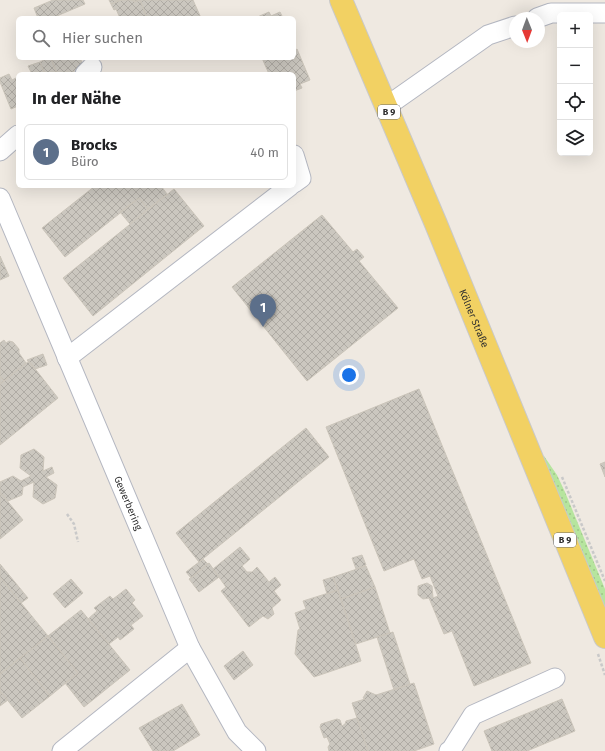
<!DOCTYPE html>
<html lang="de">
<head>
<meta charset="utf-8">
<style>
	:root { --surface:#fff; --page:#f2f2f2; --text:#202124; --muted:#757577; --line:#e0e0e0; --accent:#b45309 }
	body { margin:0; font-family:"Fira Sans",sans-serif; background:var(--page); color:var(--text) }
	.controls { position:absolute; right:12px; top:12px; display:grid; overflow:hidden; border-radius:6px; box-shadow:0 4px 16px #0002 }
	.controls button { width:36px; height:36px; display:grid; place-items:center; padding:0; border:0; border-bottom:1px solid var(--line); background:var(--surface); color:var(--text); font:20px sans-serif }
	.compass { position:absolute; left:509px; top:12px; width:36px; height:36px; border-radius:50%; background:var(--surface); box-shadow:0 4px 16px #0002; rotate:179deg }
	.you { position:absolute; left:349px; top:375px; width:14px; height:14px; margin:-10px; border:3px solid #fff; border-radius:50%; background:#1a73e8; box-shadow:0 0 0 6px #1a73e833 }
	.badge { display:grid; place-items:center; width:26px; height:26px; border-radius:50%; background:var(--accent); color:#fff; font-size:13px; font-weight:700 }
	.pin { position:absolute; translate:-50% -33px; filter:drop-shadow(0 1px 2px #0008) }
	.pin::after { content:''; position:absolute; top:21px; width:14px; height:12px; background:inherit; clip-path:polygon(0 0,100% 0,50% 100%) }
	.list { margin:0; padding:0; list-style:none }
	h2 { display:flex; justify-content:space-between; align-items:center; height:52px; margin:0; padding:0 16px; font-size:17px }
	h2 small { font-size:13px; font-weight:400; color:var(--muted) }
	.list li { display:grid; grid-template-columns:26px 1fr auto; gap:12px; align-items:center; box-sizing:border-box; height:56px; margin:0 8px 8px; padding:0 8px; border:1px solid var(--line); border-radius:6px }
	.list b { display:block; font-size:15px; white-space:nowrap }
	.list p { margin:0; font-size:13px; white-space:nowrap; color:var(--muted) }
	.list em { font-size:13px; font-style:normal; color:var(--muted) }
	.icon { flex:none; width:22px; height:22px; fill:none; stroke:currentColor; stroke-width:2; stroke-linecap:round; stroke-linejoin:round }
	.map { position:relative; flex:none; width:605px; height:751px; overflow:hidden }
	.search { position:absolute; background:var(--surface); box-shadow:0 4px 16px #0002; left:16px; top:16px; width:280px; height:44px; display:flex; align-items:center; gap:10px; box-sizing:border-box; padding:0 14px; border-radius:6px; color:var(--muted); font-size:15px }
	.panel { position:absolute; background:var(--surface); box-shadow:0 4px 16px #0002; left:16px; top:72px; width:280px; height:116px; border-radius:6px }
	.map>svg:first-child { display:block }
	.grass { fill:url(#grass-dots) }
	.building { fill:url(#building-cross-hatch); stroke:#cbc5ba }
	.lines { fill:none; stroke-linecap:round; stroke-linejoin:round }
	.minor-casing { stroke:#b4b7c1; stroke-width:21 }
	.major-casing { stroke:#c9c9c9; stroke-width:24 }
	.path { stroke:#c9c9c9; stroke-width:2.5; stroke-dasharray:3 2; stroke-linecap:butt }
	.minor { stroke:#fff; stroke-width:19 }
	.major { stroke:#f2d163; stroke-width:22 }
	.labels { text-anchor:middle; stroke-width:4; stroke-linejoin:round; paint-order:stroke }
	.shield { fill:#fff; stroke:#6d6d6d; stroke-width:1 }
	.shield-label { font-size:9px; font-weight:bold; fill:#2e2e2e }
	.street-label { font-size:10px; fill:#2e2e2e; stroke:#fff }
</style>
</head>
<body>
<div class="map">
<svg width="605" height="751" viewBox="0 0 605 751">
	<defs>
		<pattern id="grass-dots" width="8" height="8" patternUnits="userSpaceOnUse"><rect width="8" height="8" fill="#b6e59e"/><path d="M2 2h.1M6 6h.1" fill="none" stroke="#9dc588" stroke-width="1.8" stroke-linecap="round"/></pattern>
		<pattern id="building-cross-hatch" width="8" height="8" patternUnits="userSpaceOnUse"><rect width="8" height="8" fill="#cbc7bf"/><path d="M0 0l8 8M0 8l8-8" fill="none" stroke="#afaba4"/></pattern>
	</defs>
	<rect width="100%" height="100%" fill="#efe9e1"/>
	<path class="grass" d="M541 456H544L557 475 565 492 605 589V611Z"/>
	<path class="building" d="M53 0H83L85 4 52 18H38L34 8Z
		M109 0H121L111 4Z
		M121 0H133L134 2 140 0 147 18H120L116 9 114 10 111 4Z
		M133 0H193L201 18H147L140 0 134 2Z
		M269 12 271 16 280 12 283 18H255Z
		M297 49 310 80 300 84 302 88 294 91V74H269L262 58H294V51Z
		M48 58H51L57 74H45L40 62Z
		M51 58H80L84 67 68 74H57Z
		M40 62 45 74H32L28 66Z
		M9 74 12 80 18 77V106L11 109 0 82V78Z
		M95 186H161L167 194 148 209 139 198 65 257 42 228Z
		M174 189 204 226 93 316 63 278Z
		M139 198 148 209 130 224 120 212Z
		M322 215 353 252 357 249 364 257 359 261 398 308 307 381 232 287Z
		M0 256 9 276 0 280Z
		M4 340 6 343 9 341 13 342 19 349V353L26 363 4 381 0 376V343Z
		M43 354 47 365 35 369 27 360Z
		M29 361 58 398 0 445V384Z
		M0 376 4 381 0 384Z
		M419 389 531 663 474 686 452 631 444 634 429 598 423 599 418 595V586L427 583 432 586 433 598 438 596 430 576 422 579 414 559 384 571 326 427Z
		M306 428 329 457 199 562 176 533Z
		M34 449 44 457 43 471 52 467 54 473 46 477 57 485 55 498 43 504 33 497 34 482 23 487 22 495 8 501 0 492V482L13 476 21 481 31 476 20 468 21 455Z
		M605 462V477L600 464Z
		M0 492 23 520 0 539Z
		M240 547 250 559 242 566 247 572H252L257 567 269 582 275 577 281 585 274 591 281 600 272 608 274 614 268 619 263 616 249 627 221 591 226 587 213 569Z
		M362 555 366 565 356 569 352 558Z
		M203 559 208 564 191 578 186 572Z
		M209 563 219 577 199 592 189 579Z
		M0 564 28 598 21 603 0 577Z
		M366 566 375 587 341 599 333 577Z
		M0 577 48 636 0 674Z
		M333 577 338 590 327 594 323 580Z
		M71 579 83 593 65 608 53 594Z
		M375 587 390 633 356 644 341 599Z
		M126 589 135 600 132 603 143 616 131 625 134 629 120 640 118 637 109 644 88 619 97 611 94 608 110 596 113 599Z
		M338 590 361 661 314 677 295 654 298 630 300 629 295 613 306 609 303 601Z
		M81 610 130 670 84 707 65 683 78 673 48 636Z
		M393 632 410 684 394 690 377 637Z
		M48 636 78 673 50 696 20 658Z
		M243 651 253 665 234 680 224 666Z
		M20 658 50 696 22 718 0 691V674Z
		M414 683 434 744 414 751H368L352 703 365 699 363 698 367 691 376 695Z
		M0 691 8 700 0 706Z
		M562 699 575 731 527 751H492L484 731Z
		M182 704 200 735 173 751H153L139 728Z
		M357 718 368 751H329L328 747 330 744 327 737 324 738 320 727 321 724 337 719 340 720 342 726 345 724 346 721Z"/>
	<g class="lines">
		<defs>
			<g id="minor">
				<path d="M537 18 551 13H605"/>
				<path d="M85 74 92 67"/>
				<path d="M387 106 488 35 515 26"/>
				<path d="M0 151 18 135"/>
				<path d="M294 155 301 178 294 183"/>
				<path id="s1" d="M0 198 190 648"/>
				<path d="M67 358 290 186"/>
				<path d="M62 751 190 648 237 732 256 751"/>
				<path d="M449 751 451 750 473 715 555 678"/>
			</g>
			<g id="major">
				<path id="s2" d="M341 0 436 224 605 637"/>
			</g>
		</defs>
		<use href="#minor" class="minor-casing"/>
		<use href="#major" class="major-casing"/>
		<path class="path" d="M562 477 605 581
			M67 514 74 524 78 542
			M598 654 605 675"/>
		<use href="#minor" class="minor"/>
		<use href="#major" class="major"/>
	</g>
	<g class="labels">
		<g class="shield">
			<rect x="378" y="105" width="22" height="14" rx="3"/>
			<rect x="554" y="533" width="22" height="14" rx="3"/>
		</g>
		<g class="shield-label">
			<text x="389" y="115">B 9</text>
			<text x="565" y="543">B 9</text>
		</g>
		<g class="street-label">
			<text dy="4" stroke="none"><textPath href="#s2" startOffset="345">Kölner Straße</textPath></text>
			<text dy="4" stroke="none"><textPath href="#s1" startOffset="331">Gewerbering</textPath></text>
		</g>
	</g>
</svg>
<div class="controls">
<button>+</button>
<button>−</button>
<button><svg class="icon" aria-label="locate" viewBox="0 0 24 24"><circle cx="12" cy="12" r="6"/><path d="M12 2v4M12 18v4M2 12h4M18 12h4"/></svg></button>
<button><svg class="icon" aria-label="layers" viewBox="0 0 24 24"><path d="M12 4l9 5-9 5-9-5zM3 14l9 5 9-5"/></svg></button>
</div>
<svg class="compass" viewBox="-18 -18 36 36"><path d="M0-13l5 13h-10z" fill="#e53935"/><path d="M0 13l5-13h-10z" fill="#757577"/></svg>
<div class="you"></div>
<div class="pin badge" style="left:263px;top:327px;background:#5c6f8a">1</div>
<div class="search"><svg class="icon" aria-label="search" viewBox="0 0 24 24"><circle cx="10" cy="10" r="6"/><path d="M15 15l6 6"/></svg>Hier suchen</div>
<section class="panel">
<h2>In der Nähe<small></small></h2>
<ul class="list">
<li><span class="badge" style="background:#5c6f8a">1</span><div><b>Brocks</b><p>Büro</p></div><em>40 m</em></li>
</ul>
</section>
</div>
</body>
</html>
